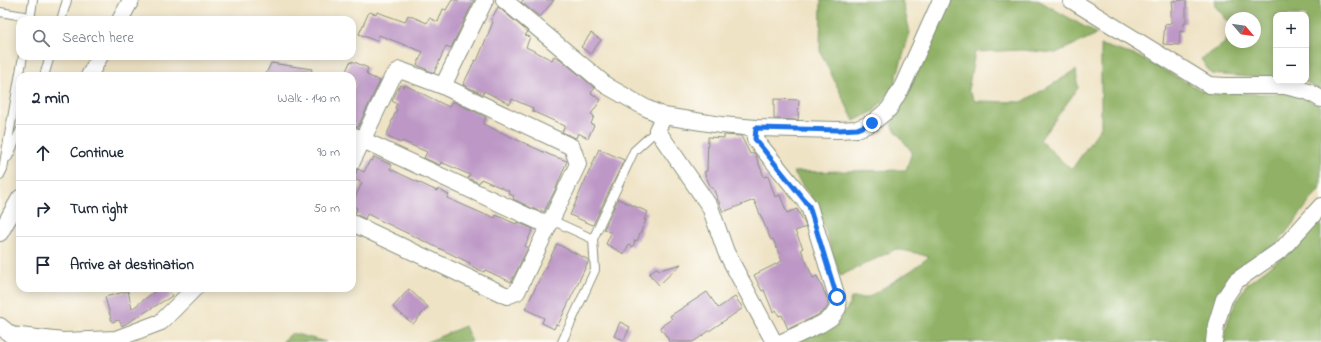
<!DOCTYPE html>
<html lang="en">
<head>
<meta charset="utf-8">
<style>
	:root { --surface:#fff; --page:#f6f6f7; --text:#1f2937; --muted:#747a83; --line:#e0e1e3 }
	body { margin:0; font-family:"Indie Flower",sans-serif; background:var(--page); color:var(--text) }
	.controls { position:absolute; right:12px; top:12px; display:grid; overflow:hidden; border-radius:8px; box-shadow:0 2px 10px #0003 }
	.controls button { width:36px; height:36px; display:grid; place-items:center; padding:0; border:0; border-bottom:1px solid var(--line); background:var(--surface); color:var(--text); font:20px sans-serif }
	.compass { position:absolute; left:1225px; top:12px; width:36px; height:36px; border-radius:50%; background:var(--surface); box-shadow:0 2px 10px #0003; rotate:119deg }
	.stop { position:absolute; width:12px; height:12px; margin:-9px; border:3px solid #1a73e8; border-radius:50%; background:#fff }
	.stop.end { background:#1a73e8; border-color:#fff; box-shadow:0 1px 4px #0008 }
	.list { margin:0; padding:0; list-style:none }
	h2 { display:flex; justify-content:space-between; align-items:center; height:52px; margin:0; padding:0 16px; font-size:17px }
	h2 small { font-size:13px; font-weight:400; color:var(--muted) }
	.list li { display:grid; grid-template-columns:26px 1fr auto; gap:12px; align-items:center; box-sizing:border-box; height:56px; padding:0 16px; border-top:1px solid var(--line) }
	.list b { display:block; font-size:15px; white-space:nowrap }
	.list em { font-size:13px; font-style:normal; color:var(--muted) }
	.icon { flex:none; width:22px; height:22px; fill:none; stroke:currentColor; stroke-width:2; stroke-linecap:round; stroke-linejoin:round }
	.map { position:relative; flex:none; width:1321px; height:342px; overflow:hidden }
	.search { position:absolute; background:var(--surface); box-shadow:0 2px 10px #0003; left:16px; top:16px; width:340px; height:44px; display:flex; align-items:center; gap:10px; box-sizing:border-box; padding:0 14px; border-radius:12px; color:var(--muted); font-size:15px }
	.panel { position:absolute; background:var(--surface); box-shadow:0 2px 10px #0003; left:16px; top:72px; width:340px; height:220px; border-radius:12px }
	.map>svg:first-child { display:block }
	.forest { fill:#91b266; stroke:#58784d }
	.building { fill:#bd98c6 }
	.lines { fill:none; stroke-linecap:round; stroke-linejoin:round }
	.lane-casing { stroke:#87907c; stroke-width:10 }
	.street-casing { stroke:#87907c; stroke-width:18 }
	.lane { stroke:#fff; stroke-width:8 }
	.street { stroke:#fff; stroke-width:16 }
	.route { stroke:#1a73e8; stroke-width:5 }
</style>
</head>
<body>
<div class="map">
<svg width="1321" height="342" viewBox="0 0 1321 342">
	<rect width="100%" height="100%" fill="#fdfcf7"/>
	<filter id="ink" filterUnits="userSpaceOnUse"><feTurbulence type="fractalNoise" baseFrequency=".025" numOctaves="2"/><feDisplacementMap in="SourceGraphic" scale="8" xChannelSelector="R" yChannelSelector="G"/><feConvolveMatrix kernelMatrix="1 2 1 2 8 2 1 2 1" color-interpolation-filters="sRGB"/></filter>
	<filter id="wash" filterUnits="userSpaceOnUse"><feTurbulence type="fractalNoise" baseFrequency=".012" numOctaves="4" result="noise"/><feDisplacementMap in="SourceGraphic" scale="16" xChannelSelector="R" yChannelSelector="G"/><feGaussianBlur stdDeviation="0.9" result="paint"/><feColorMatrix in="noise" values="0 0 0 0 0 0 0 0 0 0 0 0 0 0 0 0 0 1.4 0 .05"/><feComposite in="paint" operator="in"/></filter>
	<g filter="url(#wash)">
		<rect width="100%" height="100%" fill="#efe3c5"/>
		<path class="forest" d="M821 0H902L910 32 893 89 874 111 854 121 820 51Z
			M953 0H1038L1097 34 1056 53 1021 50 975 52 968 90 975 101 1022 102 1055 83 1076 70 1078 88 1040 140 1064 163 1072 169 1101 127V45L1137 56 1203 91 1263 94 1295 93 1321 106V187L1278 243 1240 268 1224 288 1209 342H797L838 322 848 307 851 298H867L912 270 929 257 916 253 896 249 840 276 818 208 793 172 906 170 912 152 891 125Z
			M1215 0H1321V91L1304 81H1301H1306V15H1276V79L1211 74 1201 59 1224 44 1231 27V42H1255V18H1231V25L1215 6Z
			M1321 216V342H1223L1230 313 1246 285 1291 250Z
			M465 326 472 342H427Z
			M292 333 326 342H282Z"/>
		<g id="blocks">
			<path class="building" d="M452 0H474L451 48 446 46 434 73 417 65 423 52 379 35 376 41 359 34 369 12 376 14 377 12 405 22 408 15 427 23 429 18 438 22 443 9 446 10Z
				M523 0H554L540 17 521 2Z
				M1186 0V23H1184L1183 32 1180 31 1179 45 1163 44 1165 24 1171 23V10H1173L1172 1Z
				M498 7 528 32 525 35 530 37 526 47 552 60 554 56 560 59 595 88 591 93 601 100 591 114 594 116 591 124 594 125 588 138 578 133 576 138 562 132 565 126 532 111 533 108 512 99 510 104 484 91 483 94 463 85 475 60 477 61 493 22 491 20Z
				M591 33 601 40 590 54 581 47Z
				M352 61 368 68 366 73 368 74 367 75 380 81 358 127 352 126V92L356 82 352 80V76H344L350 62 352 63Z
				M271 63 312 69 311 76H265Z
				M400 85 404 87 405 85 449 107 452 101 454 102 486 117 483 124 550 155 567 161 556 188 544 212 541 210 540 212 513 199 514 196 508 193 509 191 481 179 479 183 468 178 470 175 441 162 440 165 424 158 427 152 402 141 401 143 386 136 392 123H391L397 109 395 108 397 104 392 101Z
				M774 99 799 100 798 120 774 119Z
				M724 135 741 136 750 154 754 153 756 156 764 177 768 176 775 197 780 195 787 213 797 209 805 224 806 227 795 231 803 248 801 249 813 278 817 276 828 300V306L825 310 816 316 788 329 782 315 779 316 776 310 773 312 764 290 762 291 754 275 782 261 773 239 771 240 754 200 723 212 713 188H711L704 172 707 171 708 137 724 138Z
				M599 149 624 160 593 225 570 215Z
				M374 157 392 165 390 169 437 191 438 189 449 195 447 198 486 215V214L495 218 496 215 516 224 517 222 533 229 525 246 528 248 511 282 485 270 484 272 469 265 470 263 367 214 365 219 355 214 357 208 352 205V204L362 183 353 178 358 169 364 172 370 160 372 161Z
				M618 199 648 212 644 220H646L637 241 635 240 633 247 629 245 624 254 606 244 611 233 604 229Z
				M557 244 589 260 558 325 556 324 554 329 542 323 544 318 525 309Z
				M681 264 659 285 649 274 656 268 660 270Z
				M159 288H167L172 296 122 326 119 320 112 322 105 297 128 291 132 309Z
				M409 289 428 307 413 324 393 307Z
				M707 292 718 308 735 297 743 308 693 342H670L660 327 672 319 670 316Z
				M620 322 630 327 624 340 614 336Z"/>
		</g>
	</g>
	<g filter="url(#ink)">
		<use href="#blocks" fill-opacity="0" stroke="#87907c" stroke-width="1"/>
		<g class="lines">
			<defs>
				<path id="lane" d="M0 12 30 17
					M30 20 33 0
					M61 20 67 0
					M44 76 50 56
					M8 157 20 131
					M0 175 3 169 23 56
					M550 222 558 223 593 239 595 270 562 342
					M593 239 634 151 657 130"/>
				<path id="street" d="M504 0 607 86 646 108 664 116 721 125 756 128 838 130 857 129 872 123 889 109 903 85 941 0
					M1071 0 1209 85 1225 86H1285L1309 92 1321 99
					M120 20 131 0
					M89 76 100 56
					M664 116 657 130 710 207 726 252 774 342
					M756 128 755 139 809 206 837 297 838 308 832 317 821 324 782 342
					M352 135 538 221 550 222
					M352 162 392 78 400 70 443 86 485 0
					M352 223 507 296 517 292 578 164 572 147 443 86
					M0 233 20 198
					M0 326 11 335 63 341 116 339 161 322 195 288
					M1214 342 1216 325 1224 299 1236 281 1282 249 1321 206"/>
			</defs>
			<use href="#lane" class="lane-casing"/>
			<use href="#street" class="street-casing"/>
			<use href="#lane" class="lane"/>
			<use href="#street" class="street"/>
		</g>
	</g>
	<g class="lines" filter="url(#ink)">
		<path class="route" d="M837 297 809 206 755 139 756 128 838 130 857 129 872 123"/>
	</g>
</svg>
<div class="controls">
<button>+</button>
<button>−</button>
</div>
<svg class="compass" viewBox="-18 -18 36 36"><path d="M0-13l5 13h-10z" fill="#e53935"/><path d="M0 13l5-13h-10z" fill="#747a83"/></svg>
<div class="stop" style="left:837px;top:297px"></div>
<div class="stop end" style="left:872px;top:123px"></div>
<div class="search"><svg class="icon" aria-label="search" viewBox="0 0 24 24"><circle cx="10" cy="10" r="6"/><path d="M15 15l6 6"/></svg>Search here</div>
<section class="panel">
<h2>2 min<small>Walk · 140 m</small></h2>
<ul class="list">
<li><svg class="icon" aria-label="ahead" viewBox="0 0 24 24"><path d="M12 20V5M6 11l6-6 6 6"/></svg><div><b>Continue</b></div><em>90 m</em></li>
<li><svg class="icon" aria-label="right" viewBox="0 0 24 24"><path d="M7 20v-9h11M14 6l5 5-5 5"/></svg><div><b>Turn right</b></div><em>50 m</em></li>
<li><svg class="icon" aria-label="arrive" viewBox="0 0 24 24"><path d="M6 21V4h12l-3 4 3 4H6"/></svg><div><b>Arrive at destination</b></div></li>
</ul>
</section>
</div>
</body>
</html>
